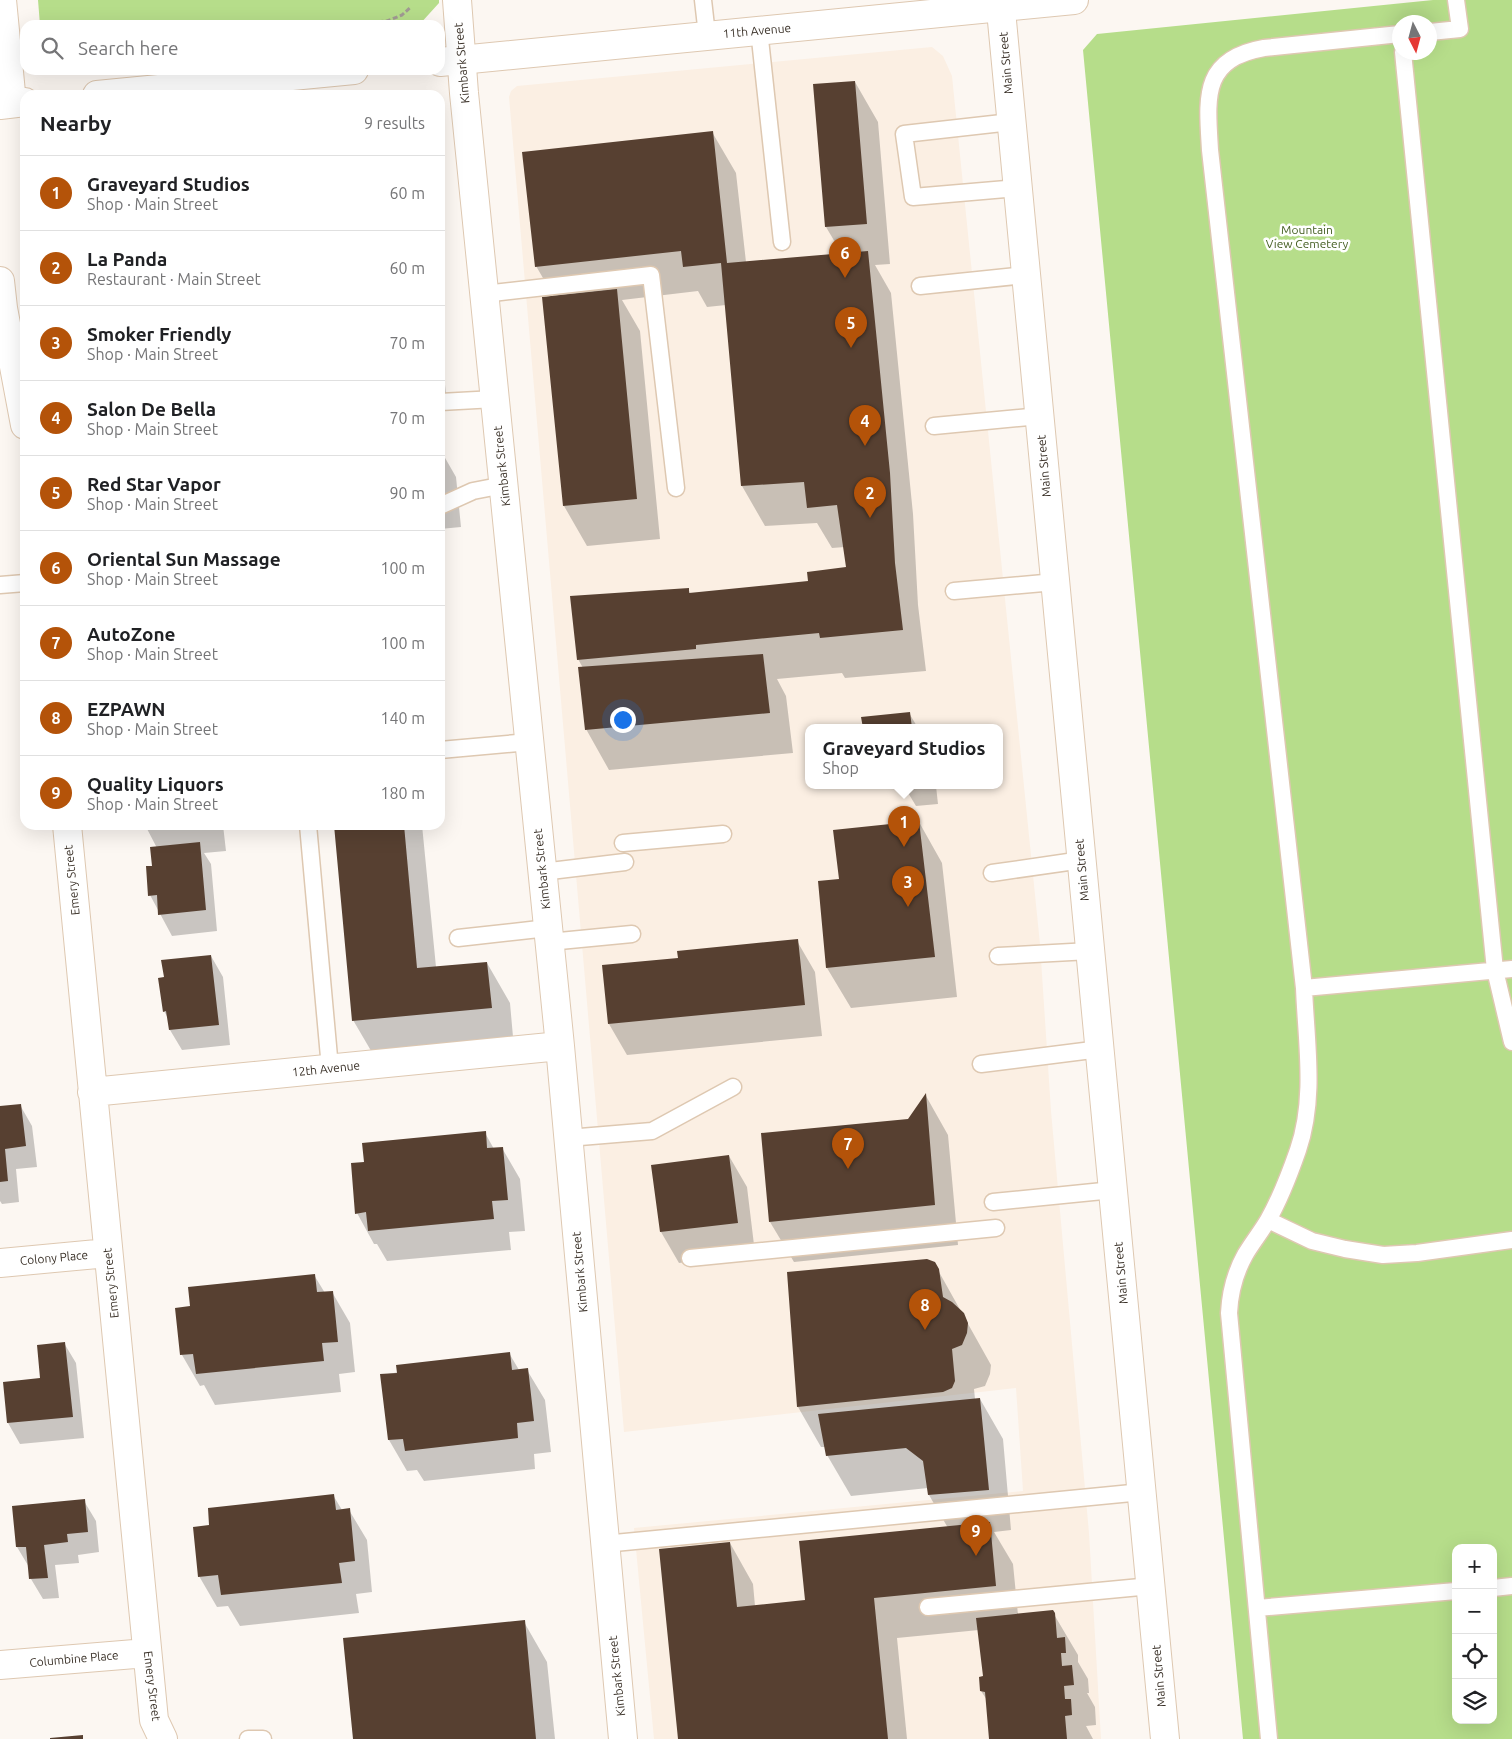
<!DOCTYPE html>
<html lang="en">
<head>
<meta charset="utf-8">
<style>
	:root { --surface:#fff; --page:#f2f2f2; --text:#202124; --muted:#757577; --line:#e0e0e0; --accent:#b45309 }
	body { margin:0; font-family:Ubuntu,sans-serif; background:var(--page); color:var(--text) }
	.controls { position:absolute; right:15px; bottom:15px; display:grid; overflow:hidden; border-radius:10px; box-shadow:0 5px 20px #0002 }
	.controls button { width:45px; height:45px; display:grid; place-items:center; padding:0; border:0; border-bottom:1px solid var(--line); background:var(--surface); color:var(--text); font:25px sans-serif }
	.compass { position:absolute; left:1392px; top:15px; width:45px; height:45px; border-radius:50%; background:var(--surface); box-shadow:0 5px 20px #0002; rotate:174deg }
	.you { position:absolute; left:622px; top:719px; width:18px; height:18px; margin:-12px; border:4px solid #fff; border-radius:50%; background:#1a73e8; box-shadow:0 0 0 8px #1a73e833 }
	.badge { display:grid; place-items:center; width:32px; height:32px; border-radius:50%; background:var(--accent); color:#fff; font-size:16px; font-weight:700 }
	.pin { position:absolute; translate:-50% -41px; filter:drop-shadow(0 1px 2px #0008) }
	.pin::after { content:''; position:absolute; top:26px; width:18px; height:15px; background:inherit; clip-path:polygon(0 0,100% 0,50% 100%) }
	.popup { position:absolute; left:805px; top:724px; width:198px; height:65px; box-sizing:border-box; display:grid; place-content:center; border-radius:10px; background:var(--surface); filter:drop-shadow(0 1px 4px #0005); font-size:16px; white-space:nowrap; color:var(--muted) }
	.popup b { font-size:19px; color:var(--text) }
	.popup::after { content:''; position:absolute; left:50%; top:100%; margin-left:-10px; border:10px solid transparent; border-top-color:var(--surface) }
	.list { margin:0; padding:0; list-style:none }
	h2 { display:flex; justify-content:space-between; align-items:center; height:65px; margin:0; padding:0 20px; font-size:21px }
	h2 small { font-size:16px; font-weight:400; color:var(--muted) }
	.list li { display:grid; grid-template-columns:32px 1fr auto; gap:15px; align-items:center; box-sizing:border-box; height:75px; padding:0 20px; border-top:1px solid var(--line) }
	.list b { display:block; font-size:19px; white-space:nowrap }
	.list p { margin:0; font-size:16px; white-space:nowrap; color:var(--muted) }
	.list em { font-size:16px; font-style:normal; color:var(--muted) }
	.icon { flex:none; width:28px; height:28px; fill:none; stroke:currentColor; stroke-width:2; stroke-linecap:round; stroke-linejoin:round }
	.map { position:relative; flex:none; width:1512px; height:1739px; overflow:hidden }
	.search { position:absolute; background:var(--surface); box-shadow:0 5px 20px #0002; left:20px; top:20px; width:425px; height:55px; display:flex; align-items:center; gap:12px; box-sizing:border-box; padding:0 18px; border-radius:15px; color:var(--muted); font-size:19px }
	.panel { position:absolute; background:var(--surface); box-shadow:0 5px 20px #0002; left:20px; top:90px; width:425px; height:740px; border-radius:15px }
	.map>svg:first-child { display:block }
	.built { fill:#fbefe3; fill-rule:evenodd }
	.green { fill:#b6dd8a; fill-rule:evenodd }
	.shadow { fill:#0003 }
	.building { fill:#574031 }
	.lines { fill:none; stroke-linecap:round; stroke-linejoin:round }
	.lane-casing { stroke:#dec8b1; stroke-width:19 }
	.street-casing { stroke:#dec8b1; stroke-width:30 }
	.secondary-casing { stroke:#dec8b1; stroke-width:30 }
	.highway-casing { stroke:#dec8b1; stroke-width:30 }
	.path { stroke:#a19a93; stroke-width:3; stroke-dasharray:5 2.5; stroke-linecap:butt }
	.lane { stroke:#fff; stroke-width:16 }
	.street { stroke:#fff; stroke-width:28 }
	.secondary { stroke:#fff; stroke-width:28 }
	.highway { stroke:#fff; stroke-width:28 }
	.labels { text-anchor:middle; stroke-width:5; stroke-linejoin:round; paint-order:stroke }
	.street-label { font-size:12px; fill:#3a3128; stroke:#fff }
	.park-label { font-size:12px; fill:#455f23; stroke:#fff }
</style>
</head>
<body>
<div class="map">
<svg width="1512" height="1739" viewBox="0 0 1512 1739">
	<rect width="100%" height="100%" fill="#fcf7f2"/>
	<path class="built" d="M932 47 943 56 952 76 1040 944 1051 1111 1089 1533 1101 1739H654L634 1528 1023 1491 1016 1388 624 1432 509 97 511 91 517 86ZM809 728H999V786H809Z"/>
	<path class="green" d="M38 0H439V3L419 25H40Z
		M1433 0H1512V1739H1243L1083 50 1097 34ZM1400 22H1430V52H1400ZM1456 1548H1493V1720H1456Z"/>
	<path class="shadow" d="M855 82 878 122 890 264 875 265 891 293 913 514 918 605 926 671 845 678 842 673 777 679 786 696 793 753 609 770 586 729 583 668 578 659 688 589 691 594 809 582 848 568 845 547 832 548 817 523 765 526 742 486 726 305 707 307 698 291 622 300 640 331 660 539 587 546 564 506 554 297 536 266 712 132 736 173 746 262 842 254 826 227Z
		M440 337 446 394 440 395Z
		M440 449 456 477 461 527 440 529Z
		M909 713 918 728H864L863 718Z
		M904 786H936L938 804 916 806Z
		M919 822 942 863 957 997 851 1008 827 968 840 880Z
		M145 825H223L226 851 204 853 211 864 217 931 172 936 150 895 157 848Z
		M335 825H422L436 967 487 963 510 1003 514 1048 377 1061 353 1020Z
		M797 941 815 972 822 1036 627 1055 609 1024 680 959Z
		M211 956 223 977 230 1045 182 1050 170 1030 169 1020 164 1011 165 978Z
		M926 1096 948 1135 958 1245 794 1262 770 1222 909 1121Z
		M20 1105 32 1126 37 1167 16 1169 19 1202 2 1204 0 1201V1107Z
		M485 1133 494 1149 502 1148 520 1179 525 1231 509 1232 511 1250 387 1261 377 1244H374L357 1213 365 1163Z
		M729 1156 747 1187 755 1253 679 1263 661 1232 653 1166Z
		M934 1263 991 1365 990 1374 985 1386 974 1389 975 1399H980L1003 1439 1011 1530 994 1532 1013 1564 1018 1615 1052 1611 1078 1655V1662L1088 1679 1089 1693H1087L1095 1707 1096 1725 1086 1726 1093 1739H990L987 1700 981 1691 984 1677 979 1630 897 1638 907 1739H680L730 1543 753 1584 755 1606 806 1601 948 1528 929 1495 928 1488 851 1496 827 1455 826 1447H821L798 1407Z
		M314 1275 325 1293 332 1292 350 1323 355 1372 339 1374 341 1392 215 1405 204 1385 200 1386 182 1355 177 1309 191 1307Z
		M64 1343 76 1363 84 1438 20 1444 8 1423 4 1383 41 1379Z
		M509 1353 519 1370H527L545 1400 551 1452 534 1454 535 1469 424 1481 417 1470 407 1471 389 1440 382 1375Z
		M333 1495 342 1510H349L367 1540 372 1592 356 1594 359 1613 240 1626 228 1606 217 1607 199 1576 211 1526Z
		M84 1501 96 1521 99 1552 78 1555 79 1563 55 1565 59 1598 43 1599 31 1579 29 1567 17 1547Z
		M524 1622 547 1662 555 1739H354Z"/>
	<path class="building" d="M855 81 867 224 825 227 813 84Z
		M713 131 727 263 868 251 890 473 895 563 903 630 820 638 819 633 696 645V649L577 660 570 596 689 588V593L808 581 807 572 846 567 837 505 807 508 804 482 741 486 721 263 683 267 681 251 535 267 522 152Z
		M617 289 637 499 563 506 542 297Z
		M763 654 770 713 585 730 578 667Z
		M910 712 912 728H863L861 717Z
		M919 821 935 957 826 968 818 881 839 879 833 830Z
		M334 825H404L417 968 487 962 492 1008 352 1021Z
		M200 842 206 910 158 915 157 895 148 896 146 866H152L150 847Z
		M798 939 805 1005 608 1024 602 965 678 958 677 951Z
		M211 955 219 1025 169 1030 166 1011 163 1012 158 978 164 977 161 960Z
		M926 1093 935 1205 769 1222 761 1133 908 1119Z
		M21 1104 26 1146 5 1149 8 1181 0 1182V1106Z
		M486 1131 487 1148 503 1147 508 1200 492 1201 494 1219 368 1231 366 1212 355 1214 351 1163 364 1162 362 1143Z
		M729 1155 738 1223 660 1232 651 1165Z
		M927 1259 935 1262 939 1269 943 1297 952 1302 964 1313 968 1323 967 1333 962 1345 952 1349 955 1381 952 1388 943 1392 797 1407 787 1272Z
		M315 1274 317 1292 333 1291 338 1342 322 1343 324 1361 196 1374 193 1354 180 1355 175 1308 190 1306 188 1287Z
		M65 1342 73 1417 7 1423 3 1382 40 1378 37 1345Z
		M510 1352 512 1370 528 1368 534 1421 517 1423 518 1438 405 1451 403 1439 388 1440 380 1374 397 1373 396 1365Z
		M980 1398 989 1490 928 1495 923 1461 906 1448 826 1456 818 1414Z
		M334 1494 336 1510 350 1508 355 1561 339 1563 342 1583 221 1595 218 1575 198 1577 193 1527 209 1525 208 1508Z
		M85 1499 88 1532 67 1534 68 1542 44 1545 48 1578 29 1579 26 1547H16L12 1506Z
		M990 1522 996 1586 874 1598 888 1739H678L659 1549 730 1542 737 1607 805 1600 799 1541Z
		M1053 1610 1055 1613 1057 1638 1065 1637 1066 1653H1061L1062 1666 1072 1665 1074 1685 1064 1686 1065 1699H1071L1072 1715 1065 1716 1067 1739H989L985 1692 980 1691 979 1677 983 1676 976 1618Z
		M525 1620 536 1739H353L343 1638Z
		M83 1735V1739H50V1738Z"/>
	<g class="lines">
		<defs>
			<path id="lane" d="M703 0 707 35
				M759 30 782 242
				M1430 32 1460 29 1456 0
				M1400 34 1264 48C1201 59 1207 98 1210 150L1304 988 1512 969
				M1403 52 1495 970 1512 1042
				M1011 122 904 134 913 197 1018 188
				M920 286 1026 275
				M484 294 651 275 676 488
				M440 402 495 399
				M934 426 1040 416
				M440 506 473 491 504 485
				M0 585 25 583
				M954 591 1055 582
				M440 750 529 742
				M308 825 330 1068
				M623 843 723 834
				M542 872 625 862
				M992 873 1082 860
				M458 938 548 928
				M549 942 632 934
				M998 956 1090 951
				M981 1064 1100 1049
				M568 1138 652 1131 733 1087
				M993 1202 1113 1190
				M1268 1220 1312 1241 1345 1249 1383 1255 1417 1253 1512 1240
				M690 1258 996 1228
				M604 1544 1142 1492
				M1493 1588 1512 1586
				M928 1607 1151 1586
				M1257 1608 1456 1591
				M248 1739H263
				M1269 1739 1229 1313C1230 1293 1235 1273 1245 1255 1252 1243 1261 1232 1268 1220 1280 1199 1290 1173 1298 1150 1316 1098 1306 1041 1304 988"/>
			<path id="street" d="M2 0 12 103
				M457 0 464 93 560 1046 623 1739
				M0 281 3 308 25 425
				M67 825 154 1720 163 1739
				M92 1092 560 1046
				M0 1263 108 1253
				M0 1665 147 1653"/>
			<path id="secondary" d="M440 62 1074 0
				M97 95 354 70
				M0 105 25 102"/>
			<path id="highway" d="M1000 0 1165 1739"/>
		</defs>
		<use href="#lane" class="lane-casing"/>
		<use href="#street" class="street-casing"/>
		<use href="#secondary" class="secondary-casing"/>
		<use href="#highway" class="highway-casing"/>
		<path class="path" d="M341 25 387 21 402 15 411 7"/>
		<use href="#lane" class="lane"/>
		<use href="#street" class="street"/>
		<use href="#secondary" class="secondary"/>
		<use href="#highway" class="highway"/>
	</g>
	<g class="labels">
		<g class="street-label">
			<text transform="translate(757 31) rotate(-5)" y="4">11th Avenue</text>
			<text transform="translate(462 63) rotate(-95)" y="4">Kimbark Street</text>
			<text transform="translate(1006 63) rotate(-95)" y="4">Main Street</text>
			<text transform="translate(502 466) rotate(-96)" y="4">Kimbark Street</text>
			<text transform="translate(1044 466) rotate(-95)" y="4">Main Street</text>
			<text transform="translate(542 869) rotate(-96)" y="4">Kimbark Street</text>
			<text transform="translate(1082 870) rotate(-95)" y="4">Main Street</text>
			<text transform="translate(72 880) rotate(-96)" y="4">Emery Street</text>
			<text transform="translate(326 1069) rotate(-6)" y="4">12th Avenue</text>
			<text transform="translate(54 1258) rotate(-5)" y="4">Colony Place</text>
			<text transform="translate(580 1272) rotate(-95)" y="4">Kimbark Street</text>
			<text transform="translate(1121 1273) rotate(-95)" y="4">Main Street</text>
			<text transform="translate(111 1283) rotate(-96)" y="4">Emery Street</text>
			<text transform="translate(74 1659) rotate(-5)" y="4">Columbine Place</text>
			<text transform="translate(617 1676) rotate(-96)" y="4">Kimbark Street</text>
			<text transform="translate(1159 1676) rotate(-95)" y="4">Main Street</text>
			<text transform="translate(152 1686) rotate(83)" y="4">Emery Street</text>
		</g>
		<g class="park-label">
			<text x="1307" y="234">Mountain<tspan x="1307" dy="14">View Cemetery</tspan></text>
		</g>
	</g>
</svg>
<div class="controls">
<button>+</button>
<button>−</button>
<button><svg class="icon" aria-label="locate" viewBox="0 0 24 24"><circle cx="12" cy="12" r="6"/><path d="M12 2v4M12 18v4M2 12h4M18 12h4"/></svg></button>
<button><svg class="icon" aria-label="layers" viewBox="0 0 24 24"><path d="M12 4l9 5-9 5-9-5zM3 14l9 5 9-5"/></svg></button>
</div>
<svg class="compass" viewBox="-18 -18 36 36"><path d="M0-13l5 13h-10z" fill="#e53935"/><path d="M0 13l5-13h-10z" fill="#757577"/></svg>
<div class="you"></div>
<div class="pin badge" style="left:904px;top:847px">1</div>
<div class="popup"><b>Graveyard Studios</b>Shop</div>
<div class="pin badge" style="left:870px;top:518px">2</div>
<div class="pin badge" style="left:908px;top:907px">3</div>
<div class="pin badge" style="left:865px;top:446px">4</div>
<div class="pin badge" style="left:851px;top:348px">5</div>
<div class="pin badge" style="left:845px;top:278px">6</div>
<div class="pin badge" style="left:848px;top:1169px">7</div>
<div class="pin badge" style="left:925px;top:1330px">8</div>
<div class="pin badge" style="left:976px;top:1556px">9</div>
<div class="search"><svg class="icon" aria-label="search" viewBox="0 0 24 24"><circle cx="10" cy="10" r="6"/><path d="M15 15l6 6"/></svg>Search here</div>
<section class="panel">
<h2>Nearby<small>9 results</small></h2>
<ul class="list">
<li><span class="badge">1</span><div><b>Graveyard Studios</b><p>Shop · Main Street</p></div><em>60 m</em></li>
<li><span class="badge">2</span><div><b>La Panda</b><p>Restaurant · Main Street</p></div><em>60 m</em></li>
<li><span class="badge">3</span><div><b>Smoker Friendly</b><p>Shop · Main Street</p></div><em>70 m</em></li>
<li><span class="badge">4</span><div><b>Salon De Bella</b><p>Shop · Main Street</p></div><em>70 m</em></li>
<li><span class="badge">5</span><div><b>Red Star Vapor</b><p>Shop · Main Street</p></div><em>90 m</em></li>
<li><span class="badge">6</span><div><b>Oriental Sun Massage</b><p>Shop · Main Street</p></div><em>100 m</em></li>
<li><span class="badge">7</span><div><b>AutoZone</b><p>Shop · Main Street</p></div><em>100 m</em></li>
<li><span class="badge">8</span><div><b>EZPAWN</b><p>Shop · Main Street</p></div><em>140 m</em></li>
<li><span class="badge">9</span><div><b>Quality Liquors</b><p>Shop · Main Street</p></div><em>180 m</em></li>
</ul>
</section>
</div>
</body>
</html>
